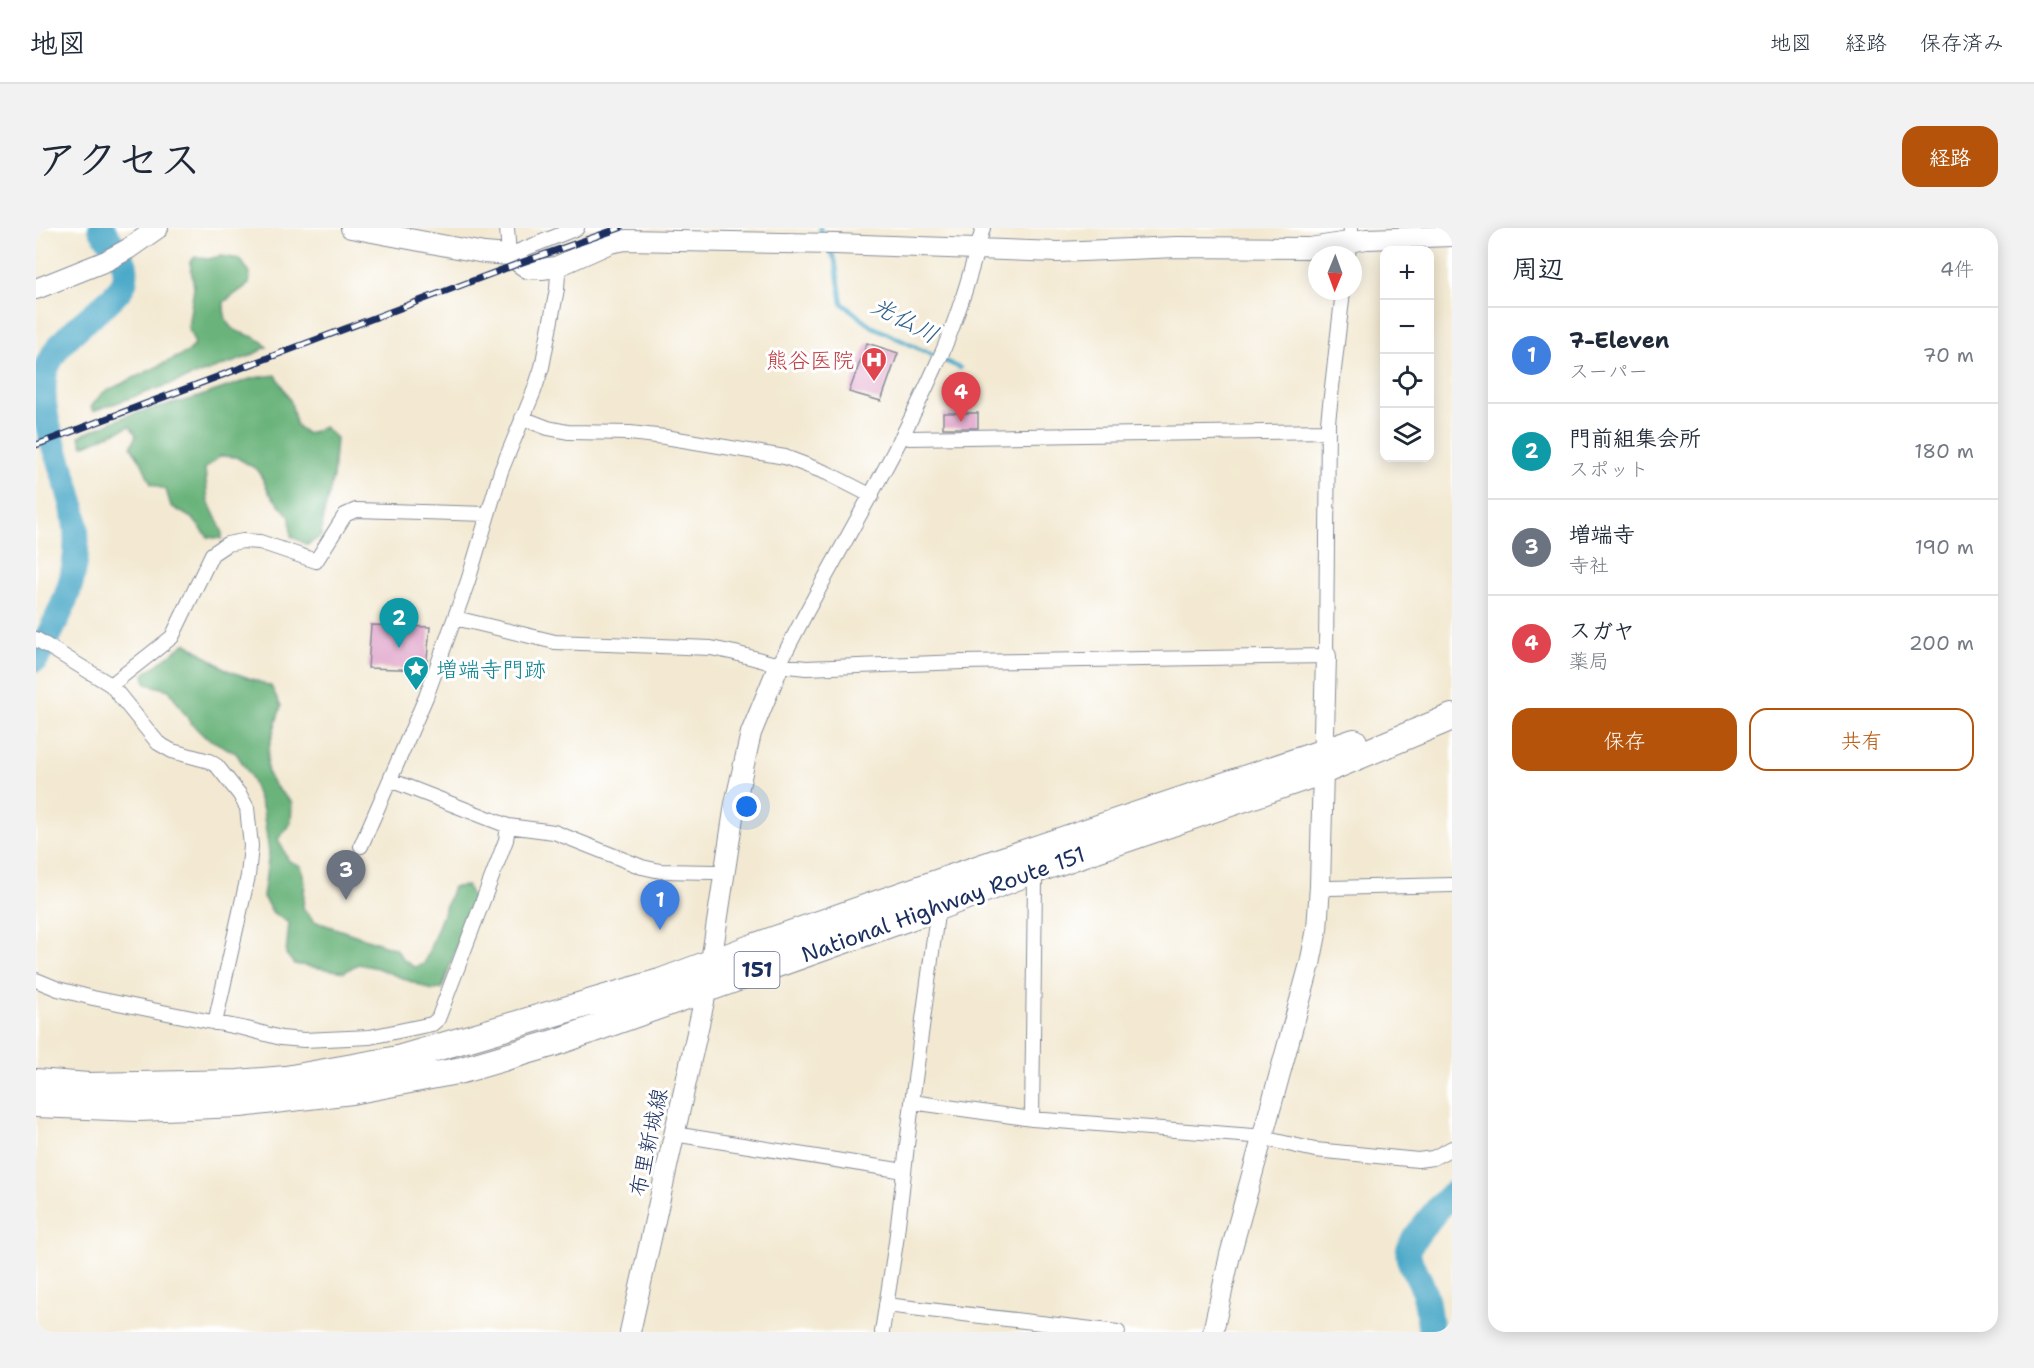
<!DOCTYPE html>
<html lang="ja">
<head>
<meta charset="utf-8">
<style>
	:root { --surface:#fff; --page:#f2f2f3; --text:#1f2937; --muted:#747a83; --line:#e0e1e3; --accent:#b45309 }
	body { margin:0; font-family:"Shantell Sans","Klee One",sans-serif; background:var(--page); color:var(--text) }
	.controls { position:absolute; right:18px; top:18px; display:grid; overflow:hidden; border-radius:12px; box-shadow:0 3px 15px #0003 }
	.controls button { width:54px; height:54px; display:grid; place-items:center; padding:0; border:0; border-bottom:2px solid var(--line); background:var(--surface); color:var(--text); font:30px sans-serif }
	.compass { position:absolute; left:1272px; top:18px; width:54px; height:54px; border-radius:50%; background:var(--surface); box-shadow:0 3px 15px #0003; rotate:181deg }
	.you { position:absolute; left:711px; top:579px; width:21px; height:21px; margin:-15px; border:4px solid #fff; border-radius:50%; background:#1a73e8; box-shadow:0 0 0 9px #1a73e833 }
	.badge { display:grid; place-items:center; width:39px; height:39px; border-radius:50%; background:var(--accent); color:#fff; font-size:20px; font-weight:700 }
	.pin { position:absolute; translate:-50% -50px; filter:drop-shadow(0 2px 3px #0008) }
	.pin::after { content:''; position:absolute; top:32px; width:21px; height:18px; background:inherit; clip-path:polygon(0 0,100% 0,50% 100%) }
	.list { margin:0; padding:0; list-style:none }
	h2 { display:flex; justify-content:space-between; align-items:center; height:78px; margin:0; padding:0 24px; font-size:26px }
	h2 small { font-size:20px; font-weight:400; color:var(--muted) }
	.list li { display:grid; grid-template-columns:39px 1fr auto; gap:18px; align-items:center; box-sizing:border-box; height:96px; padding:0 24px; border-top:2px solid var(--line) }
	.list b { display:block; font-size:22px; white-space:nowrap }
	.list p { margin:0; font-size:20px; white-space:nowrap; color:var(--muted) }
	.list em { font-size:20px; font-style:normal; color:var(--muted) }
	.actions { display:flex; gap:12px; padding:18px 24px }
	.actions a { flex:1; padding:14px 0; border:2px solid var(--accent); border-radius:18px; text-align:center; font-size:21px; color:var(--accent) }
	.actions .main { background:var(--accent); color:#fff }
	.icon { flex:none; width:33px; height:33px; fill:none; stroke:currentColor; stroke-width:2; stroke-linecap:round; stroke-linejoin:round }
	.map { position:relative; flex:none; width:1416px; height:1104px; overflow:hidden; border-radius:18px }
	header { display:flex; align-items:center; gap:36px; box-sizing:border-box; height:84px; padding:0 30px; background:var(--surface); border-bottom:2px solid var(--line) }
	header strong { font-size:28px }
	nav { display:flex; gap:33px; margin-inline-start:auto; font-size:21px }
	.intro { display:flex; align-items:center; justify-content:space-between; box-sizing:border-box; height:144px; padding:0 36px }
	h1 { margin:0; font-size:42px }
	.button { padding:15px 27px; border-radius:18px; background:var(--accent); color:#fff; font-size:21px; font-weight:700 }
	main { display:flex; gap:36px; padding:0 36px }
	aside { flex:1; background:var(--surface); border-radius:18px; box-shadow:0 3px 15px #0003 }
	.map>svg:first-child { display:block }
	.forest { fill:#6ab47b; stroke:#42726c; stroke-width:1.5 }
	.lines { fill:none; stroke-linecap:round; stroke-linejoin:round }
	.stream { stroke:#48a8c7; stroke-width:4.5 }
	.river { stroke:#48a8c7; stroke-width:26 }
	.building { fill:#dfa1c8 }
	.street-casing { stroke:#878c98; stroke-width:16 }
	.secondary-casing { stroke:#878c98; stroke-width:22 }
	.highway-casing { stroke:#878c98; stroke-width:28 }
	.street { stroke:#fff; stroke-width:14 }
	.secondary { stroke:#fff; stroke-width:20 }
	.highway { stroke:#fff; stroke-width:26 }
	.rail-casing { stroke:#1b2f5e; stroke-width:7 }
	.rail { stroke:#fff; stroke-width:4.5; stroke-dasharray:14; stroke-linecap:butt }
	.labels { text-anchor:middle; stroke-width:6; stroke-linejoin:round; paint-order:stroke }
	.shield { fill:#fff; stroke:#5f6d8e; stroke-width:1.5 }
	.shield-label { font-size:21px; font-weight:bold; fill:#1b2f5e }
	.health-label { font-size:22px; fill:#be3a42; stroke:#fff; text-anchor:end }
	.culture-label { font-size:22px; fill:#0d838f; stroke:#fff; text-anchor:start }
	.street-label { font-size:22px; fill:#1b2f5e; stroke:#fff }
	.water-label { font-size:24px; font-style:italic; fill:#2d5f88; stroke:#fff }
</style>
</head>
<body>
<header>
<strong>地図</strong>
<nav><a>地図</a><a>経路</a><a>保存済み</a></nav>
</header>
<div class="intro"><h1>アクセス</h1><a class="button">経路</a></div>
<main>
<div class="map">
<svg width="1416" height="1104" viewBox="0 0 1416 1104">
	<rect width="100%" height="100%" fill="#fff"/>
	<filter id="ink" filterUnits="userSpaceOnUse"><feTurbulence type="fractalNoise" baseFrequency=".0167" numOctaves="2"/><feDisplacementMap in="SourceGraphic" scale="12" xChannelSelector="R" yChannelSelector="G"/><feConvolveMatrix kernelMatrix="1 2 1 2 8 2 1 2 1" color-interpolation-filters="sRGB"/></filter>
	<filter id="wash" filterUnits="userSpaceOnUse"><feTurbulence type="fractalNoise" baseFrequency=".008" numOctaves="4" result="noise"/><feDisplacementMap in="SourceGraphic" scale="24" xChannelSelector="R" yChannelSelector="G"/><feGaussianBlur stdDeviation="1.35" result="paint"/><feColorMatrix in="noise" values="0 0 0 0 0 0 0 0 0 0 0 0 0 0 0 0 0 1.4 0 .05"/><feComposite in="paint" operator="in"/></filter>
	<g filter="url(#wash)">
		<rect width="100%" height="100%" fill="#f3e9d2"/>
		<path class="forest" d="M185 28 204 31 214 45 213 56 188 74C187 115 215 98 231 119L212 129 57 183 55 179 66 165 152 124 159 116 152 99 158 59 154 34 159 29 172 31Z
			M240 147 255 174 260 197 271 206 288 199 300 210 297 249 288 285 285 308 271 317 255 308 254 289 234 266 222 242 200 229 184 228 169 241 172 273 186 303V311L172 309 157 291 135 278 130 262 115 256 105 233 95 219 100 207 94 198 47 218 43 208 93 187 159 170 217 150Z
			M150 415 191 442 235 458 245 478C240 497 228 526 232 545 235 556 248 567 256 575L255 595 242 611 253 633 265 638 269 654 267 680 278 693 360 721 367 731 378 739 388 736 417 659 431 658 437 670 406 761 396 762 341 740 322 736 308 744 258 736 250 726 253 695 237 685 227 669 233 625 227 582 214 547 200 525 169 509 155 495 133 462 110 456 108 446Z"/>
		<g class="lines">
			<path class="stream" d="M784 0 788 10
				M793 20 799 32 806 75 835 98 924 140"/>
			<path class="river" d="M0 431C27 383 48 341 38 285 30 238 0 193 9 144 18 116 43 99 65 80 72 73 82 66 87 57 89 53 90 43 89 39 88 30 71 10 65 0
				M1395 1104C1392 1087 1392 1069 1384 1053 1380 1044 1370 1033 1373 1022 1375 1011 1407 974 1416 966"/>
		</g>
		<g id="blocks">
			<path class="building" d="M831 115 862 125 845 173 813 164Z
				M907 185H942V200H907Z
				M335 397 394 399 390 442 332 440Z"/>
		</g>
	</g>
	<g filter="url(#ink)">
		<use href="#blocks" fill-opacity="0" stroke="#878c98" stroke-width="1.5"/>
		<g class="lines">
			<defs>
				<path id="street" d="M471 0 473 27 541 0
					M1312 27 1315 0
					M486 190 512 200 532 204 594 205 629 209 749 229 791 245 836 268
					M867 208 874 210 1292 203
					M419 390 519 414 675 420 699 425 743 437 770 440 926 434 1290 428 1292 194 1307 63
					M0 411 75 457 122 515 136 523 173 533 181 538 204 567 211 580 215 618 212 648 179 795
					M743 437C793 336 854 241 900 138 921 94 934 47 947 0
					M75 457 136 409 176 326 191 316 207 313 224 314 280 333 309 287 320 282 451 286
					M354 552 472 598 518 604 606 639 624 643 678 644 689 647
					M325 618 390 469 432 353 465 243 498 163 506 139 521 61 522 45 520 39
					M991 645 999 653 996 891
					M1284 658 1294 660 1416 657
					M0 752 22 761 57 770 211 801 245 810 268 812 334 809 396 796 402 791 470 612 472 598
					M876 874 996 891 1217 908 1279 922 1382 932 1397 930 1416 920
					M638 906 868 943
					M850 1077 1082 1104
					M846 1104 860 1014 876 874 902 679"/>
				<path id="secondary" d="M315 0 448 25 473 27 491 40 506 41 520 39 574 15 590 12 799 16 1022 24 1141 19 1274 20 1331 11 1416 8
					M0 61 70 33 92 21 122 0
					M594 1104 671 760 699 576 715 505 743 437
					M1177 1104 1194 1027 1274 736 1281 701 1284 658 1290 428"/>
				<path id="highway" d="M0 854 52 858 202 855 250 851 362 831 624 754 720 718 964 633 1318 514
					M0 876 102 880 204 876 316 863 426 842 518 815 902 679 991 645 1287 543 1416 489"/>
			</defs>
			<use href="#street" class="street-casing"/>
			<use href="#secondary" class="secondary-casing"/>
			<use href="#highway" class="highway-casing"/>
			<use href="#street" class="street"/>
			<use href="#secondary" class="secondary"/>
			<use href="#highway" class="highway"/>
			<defs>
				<path id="rail" d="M0 217 484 35 584 0"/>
			</defs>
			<use href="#rail" class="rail-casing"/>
			<use href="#rail" class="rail"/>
		</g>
	</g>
	<defs>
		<symbol id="hospital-pin" viewBox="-11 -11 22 30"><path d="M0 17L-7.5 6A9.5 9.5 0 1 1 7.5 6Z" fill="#e0444e" stroke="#fff"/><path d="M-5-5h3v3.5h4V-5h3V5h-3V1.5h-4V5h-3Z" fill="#fff"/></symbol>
		<symbol id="sight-pin" viewBox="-11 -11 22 30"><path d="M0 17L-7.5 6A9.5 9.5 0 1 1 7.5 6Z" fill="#0f9aa8" stroke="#fff"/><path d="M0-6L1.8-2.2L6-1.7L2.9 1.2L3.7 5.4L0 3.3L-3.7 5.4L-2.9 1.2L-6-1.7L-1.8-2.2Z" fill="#fff"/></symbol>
	</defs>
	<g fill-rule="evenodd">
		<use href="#hospital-pin" x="823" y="117" width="30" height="40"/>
		<use href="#sight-pin" x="365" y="426" width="30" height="40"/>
	</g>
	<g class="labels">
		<rect class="shield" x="698.5" y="724" width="45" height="36" rx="4.5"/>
		<g class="shield-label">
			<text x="721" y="749">151</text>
		</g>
		<g class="health-label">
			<text x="818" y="140">熊谷医院</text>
		</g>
		<g class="culture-label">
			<text x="400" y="449">増端寺門跡</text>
		</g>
		<g class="street-label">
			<text transform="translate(907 676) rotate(-20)" y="8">National Highway Route 151</text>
			<text transform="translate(612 914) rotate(-78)" y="8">布里新城線</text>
		</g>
		<g class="water-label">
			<text transform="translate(869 92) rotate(28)" y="8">光仏川</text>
		</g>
	</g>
</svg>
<div class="controls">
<button>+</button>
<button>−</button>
<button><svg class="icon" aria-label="locate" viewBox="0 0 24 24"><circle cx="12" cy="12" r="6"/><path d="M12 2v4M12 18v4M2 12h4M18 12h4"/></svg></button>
<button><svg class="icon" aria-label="layers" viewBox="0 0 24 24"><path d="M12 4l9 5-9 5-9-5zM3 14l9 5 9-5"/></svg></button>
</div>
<svg class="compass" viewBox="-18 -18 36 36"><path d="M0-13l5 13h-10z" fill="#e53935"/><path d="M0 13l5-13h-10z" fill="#747a83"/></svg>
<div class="you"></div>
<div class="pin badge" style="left:624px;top:702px;background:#3f7fe0">1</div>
<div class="pin badge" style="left:363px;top:420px;background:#0f9aa8">2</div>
<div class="pin badge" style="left:310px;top:672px;background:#6b7280">3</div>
<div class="pin badge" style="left:925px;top:194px;background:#e0444e">4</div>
</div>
<aside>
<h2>周辺<small>4件</small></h2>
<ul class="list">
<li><span class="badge" style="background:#3f7fe0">1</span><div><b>7-Eleven</b><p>スーパー</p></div><em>70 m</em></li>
<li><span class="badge" style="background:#0f9aa8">2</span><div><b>門前組集会所</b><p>スポット</p></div><em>180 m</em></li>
<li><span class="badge" style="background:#6b7280">3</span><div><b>増端寺</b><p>寺社</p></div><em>190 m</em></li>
<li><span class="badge" style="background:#e0444e">4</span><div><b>スガヤ</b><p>薬局</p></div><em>200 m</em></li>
</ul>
<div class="actions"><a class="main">保存</a><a>共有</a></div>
</aside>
</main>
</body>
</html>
